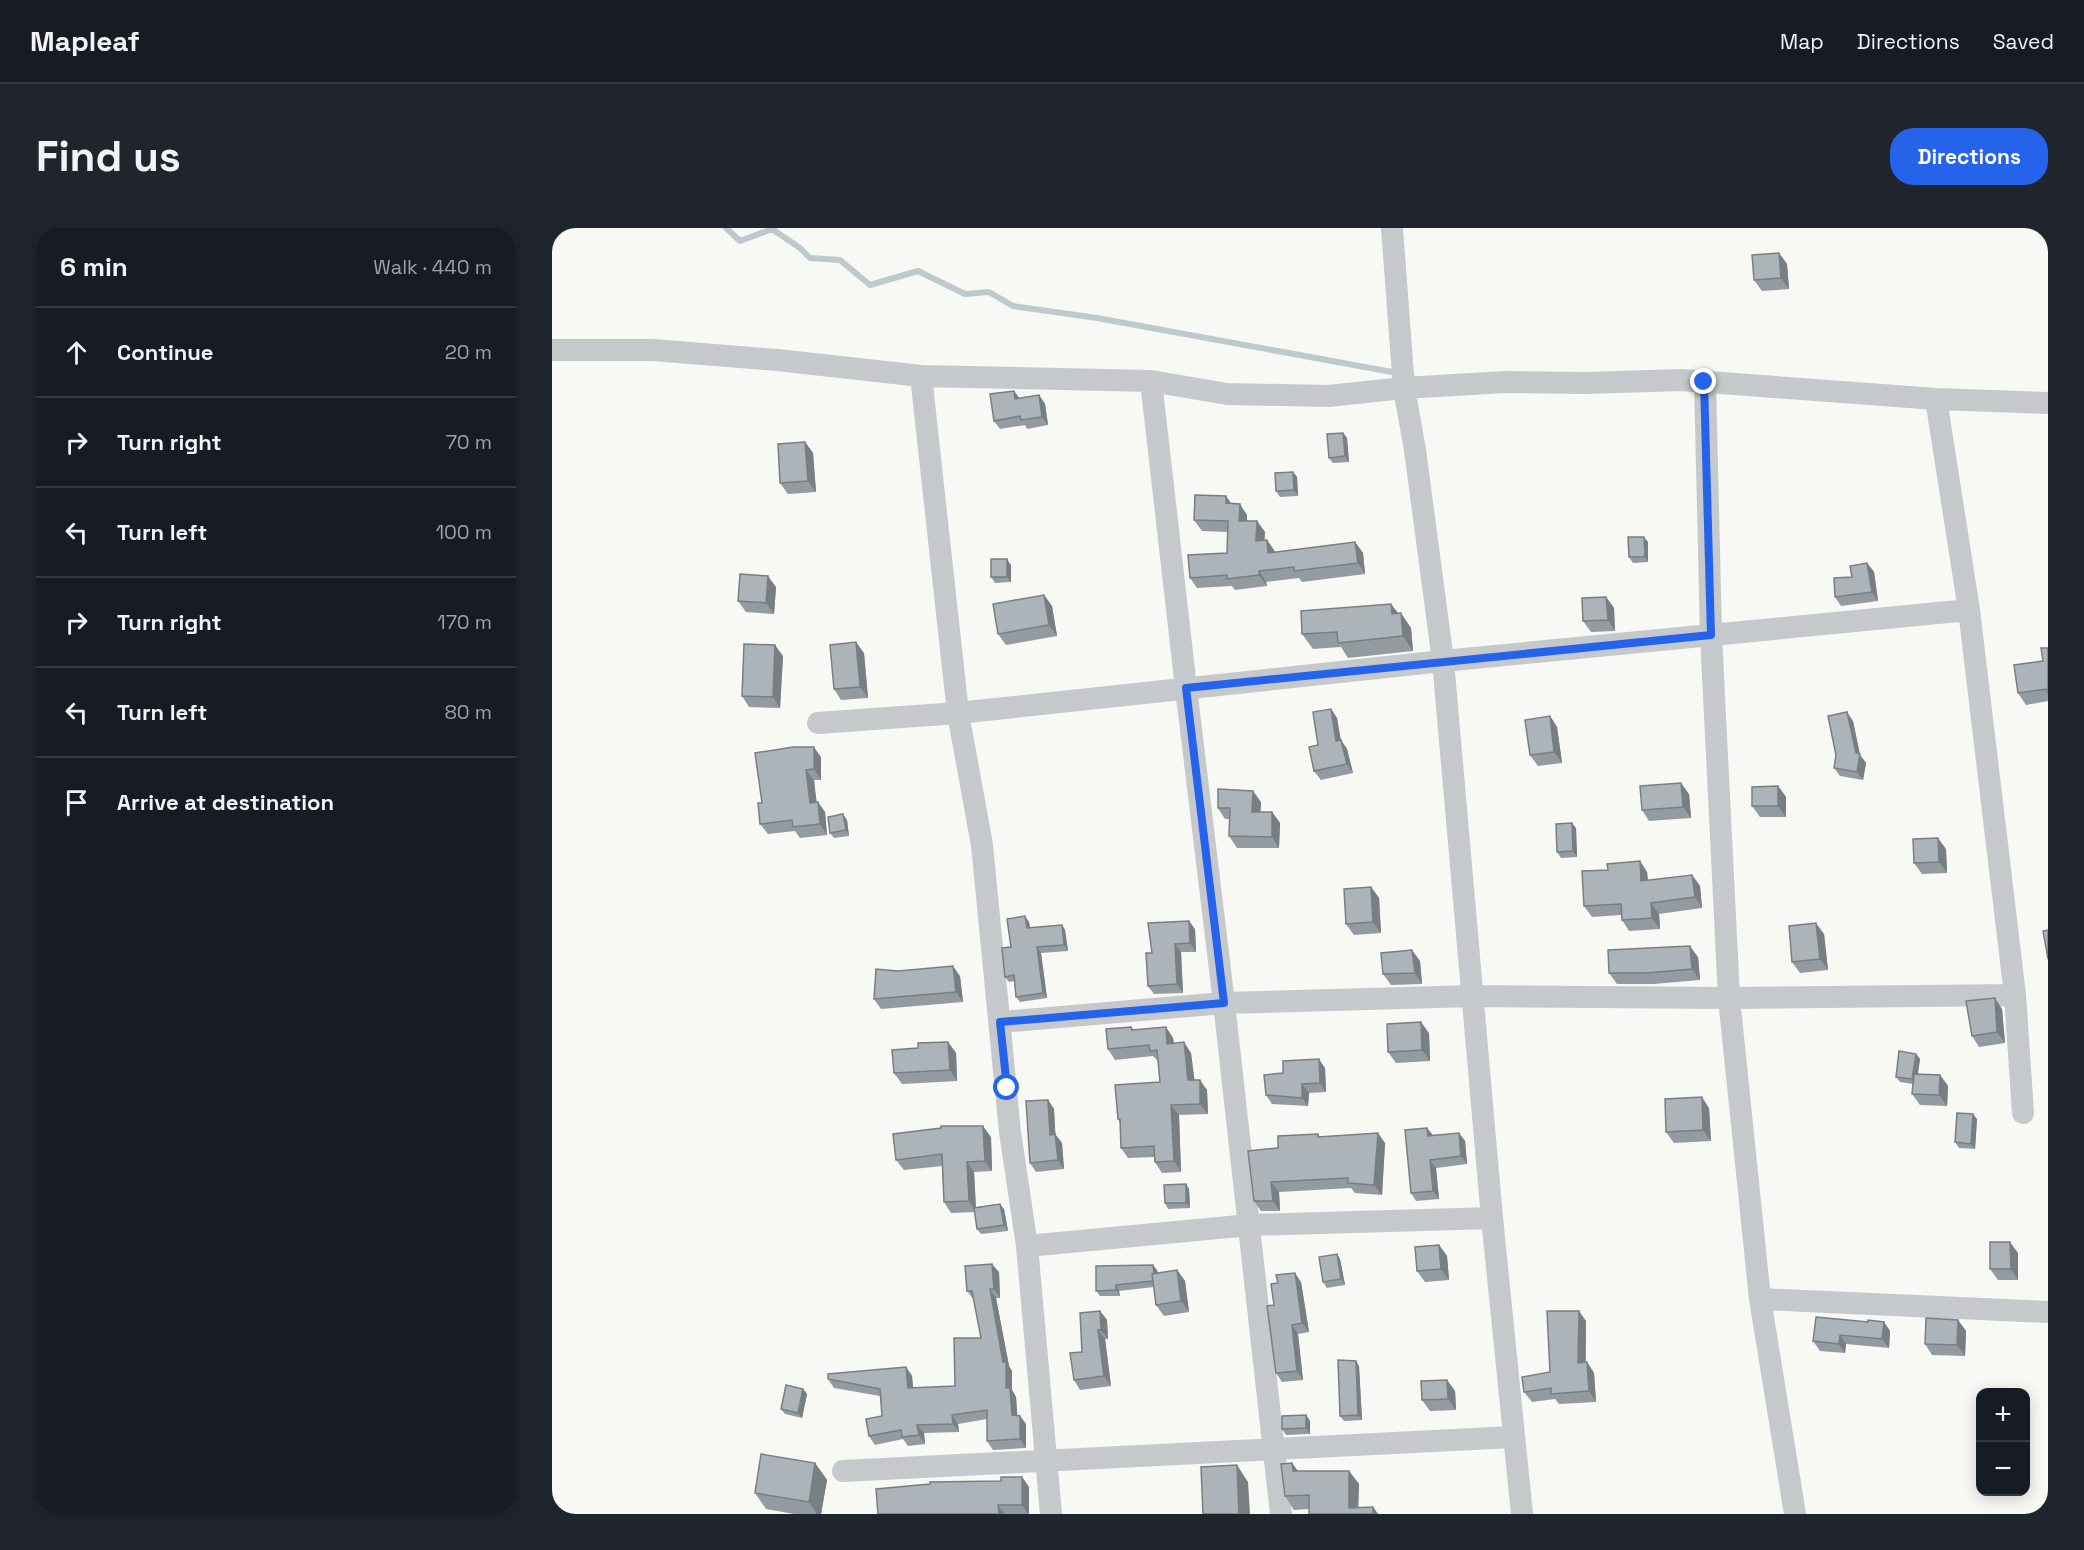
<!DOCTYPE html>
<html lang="en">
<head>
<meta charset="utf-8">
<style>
	:root { --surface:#171b24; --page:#20242c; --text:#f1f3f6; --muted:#9ea1a6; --line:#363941; --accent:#2563eb }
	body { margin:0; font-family:"Space Grotesk",sans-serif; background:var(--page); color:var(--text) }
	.controls { position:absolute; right:18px; bottom:18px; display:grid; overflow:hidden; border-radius:12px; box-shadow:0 3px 15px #0003 }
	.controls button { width:54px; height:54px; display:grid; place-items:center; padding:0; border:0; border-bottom:2px solid var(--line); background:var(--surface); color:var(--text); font:30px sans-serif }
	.stop { position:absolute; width:18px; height:18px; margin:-14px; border:4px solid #2563eb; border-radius:50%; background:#fff }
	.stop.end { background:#2563eb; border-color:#fff; box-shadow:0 2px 6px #0008 }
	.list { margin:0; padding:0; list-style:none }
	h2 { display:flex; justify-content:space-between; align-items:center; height:78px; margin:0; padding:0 24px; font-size:26px }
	h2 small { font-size:20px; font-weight:400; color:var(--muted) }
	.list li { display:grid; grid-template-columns:39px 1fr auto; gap:18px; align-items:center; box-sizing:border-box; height:90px; padding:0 24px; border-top:2px solid var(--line) }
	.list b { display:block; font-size:22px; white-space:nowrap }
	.list em { font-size:20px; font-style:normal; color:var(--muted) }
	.icon { flex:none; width:33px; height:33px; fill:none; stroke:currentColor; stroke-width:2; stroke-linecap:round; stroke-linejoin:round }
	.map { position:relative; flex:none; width:1496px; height:1286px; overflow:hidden; border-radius:24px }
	header { display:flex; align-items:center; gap:36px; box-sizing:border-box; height:84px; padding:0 30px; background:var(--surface); border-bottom:2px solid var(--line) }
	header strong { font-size:28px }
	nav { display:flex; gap:33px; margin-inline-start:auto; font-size:21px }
	.intro { display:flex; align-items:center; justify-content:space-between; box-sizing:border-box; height:144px; padding:0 36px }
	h1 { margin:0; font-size:42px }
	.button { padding:15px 27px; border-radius:24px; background:var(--accent); color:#fff; font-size:21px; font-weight:700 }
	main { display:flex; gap:36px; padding:0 36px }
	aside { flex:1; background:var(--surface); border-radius:24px; box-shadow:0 3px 15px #0003 }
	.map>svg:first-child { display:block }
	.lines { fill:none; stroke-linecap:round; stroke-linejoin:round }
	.stream { stroke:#bdc9cd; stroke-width:6 }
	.minor { stroke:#c5c9cc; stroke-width:22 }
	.wall { fill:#949ba0 }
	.shaded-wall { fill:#787e82 }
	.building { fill:#acb4ba; stroke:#787e82; stroke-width:1.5 }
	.route { stroke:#2563eb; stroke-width:8 }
</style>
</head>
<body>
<header>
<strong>Mapleaf</strong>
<nav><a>Map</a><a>Directions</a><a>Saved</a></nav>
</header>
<div class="intro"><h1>Find us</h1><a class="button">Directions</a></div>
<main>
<aside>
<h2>6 min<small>Walk · 440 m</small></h2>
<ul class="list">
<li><svg class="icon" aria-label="ahead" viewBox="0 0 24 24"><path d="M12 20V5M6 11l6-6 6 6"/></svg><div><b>Continue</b></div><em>20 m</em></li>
<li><svg class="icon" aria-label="right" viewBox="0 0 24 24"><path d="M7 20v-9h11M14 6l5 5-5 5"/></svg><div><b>Turn right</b></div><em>70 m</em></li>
<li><svg class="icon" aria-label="left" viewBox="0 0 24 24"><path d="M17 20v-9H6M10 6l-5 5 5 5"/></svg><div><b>Turn left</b></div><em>100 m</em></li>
<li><svg class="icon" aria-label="right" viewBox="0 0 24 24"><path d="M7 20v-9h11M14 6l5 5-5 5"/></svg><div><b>Turn right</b></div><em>170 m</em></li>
<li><svg class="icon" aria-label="left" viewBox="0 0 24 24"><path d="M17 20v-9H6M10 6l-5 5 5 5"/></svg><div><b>Turn left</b></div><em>80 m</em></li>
<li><svg class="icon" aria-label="arrive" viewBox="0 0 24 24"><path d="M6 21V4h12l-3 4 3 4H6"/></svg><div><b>Arrive at destination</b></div></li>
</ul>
</aside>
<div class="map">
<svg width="1496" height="1286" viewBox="0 0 1496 1286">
	<rect width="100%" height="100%" fill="#f8f8f5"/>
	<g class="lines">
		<path class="stream" d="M174 0 188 13 220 1 248 20 258 30 288 32 318 57 366 43 413 66 437 64 461 78 545 90 840 144"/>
		<path class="minor" d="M840 0 852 160 863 222 891 433 940 990 970 1286
			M0 122H101L225 132 369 148 599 153 675 166 776 168 852 160 953 154 1035 155 1129 152 1384 171 1496 175
			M369 148 406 485 430 617 458 904 475 1018 499 1286
			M599 153 634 460 672 775 729 1286
			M1153 154 1159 407 1177 770 1208 1071 1243 1286
			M266 495 406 485 891 433 1417 382
			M1463 767 1471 885
			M449 794 672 775 921 768 1177 770 1463 767 1417 382 1384 171
			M475 1018 698 997 940 990
			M1208 1071 1496 1084
			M291 1243 961 1209"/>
	</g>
	<path class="wall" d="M1227 25 1235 36 1237 61 1210 63 1202 52Z
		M462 163 467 170 487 167 493 176 496 197 475 201 473 197 448 201 442 193Z
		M791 205 795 210 797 234 781 235 777 230Z
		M253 214 261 225 264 264 236 266 228 255Z
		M741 244 745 249 746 268 728 269 724 263Z
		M674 268 679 276 695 287V293H705L713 304 712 312H715L723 324 803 314 811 325 813 346 750 354 747 350 714 354 715 358 683 362 680 358 645 360 638 350 675 325 676 304 650 303 642 292Z
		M1096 314V334L1081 335 1077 329Z
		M1315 335 1322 344 1326 373 1289 378 1283 369Z
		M459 337V354L443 355 439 349Z
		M224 359 222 386 194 384 186 373Z
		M492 367 500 378 505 408 454 417 446 406Z
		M1054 369 1062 380 1063 403 1039 404 1031 393Z
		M839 376 846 386 859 400 861 423 796 430 789 419 761 421 750 406Z
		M1496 420V473L1474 477 1466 465 1491 433Z
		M312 425 316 470 289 472 282 461Z
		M231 428 228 480 197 479 190 468Z
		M779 481 785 490 789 512 795 521 801 545 769 552 762 543 766 517Z
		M998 488 1005 499 1010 535 986 538 978 527Z
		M1301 493 1308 527 1314 535 1311 552 1288 548 1282 540Z
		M269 529V552H262L264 574 273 584 275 607 248 610 243 603 216 606 208 596 210 575Z
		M1226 558 1234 569V589H1208L1200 578Z
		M1137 566 1139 590 1097 593 1090 582Z
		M709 574 708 584H720L728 595 727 620H685L677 608V591H673L666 580Z
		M295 592 297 608 282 610 278 605Z
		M1024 600 1025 629 1009 630 1005 624Z
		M1394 621 1395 645 1370 646 1362 635Z
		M1088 633 1095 644 1096 652 1140 647 1148 658 1150 680 1107 686 1108 701 1077 703 1070 692 1069 687 1040 689 1032 678 1056 642Z
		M819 659 827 670 829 705 802 707 794 696Z
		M477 694 478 700 510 697 513 702 516 723 489 725 495 770 468 774 464 769 462 753 457 754 453 749 459 719Z
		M643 701 644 724H629L631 765 602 766 596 758 600 725Z
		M1272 706 1276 742 1248 745 1240 734Z
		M1146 729 1148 752 1102 756H1065L1057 745Z
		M868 733 870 756 839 757 831 746Z
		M408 748 411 774 329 781 322 771Z
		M1450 781 1453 815 1427 819 1420 808Z
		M579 799 582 802 614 799 621 810 622 815 639 825 642 852 655 862 656 886 627 887 629 944 610 945 603 934V929L576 930 569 920 568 895 566 891 608 854 606 833 601 828 563 832 556 821Z
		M877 805 878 833 844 835 836 824Z
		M396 814 404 825 405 853 350 856 342 845 366 820Z
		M1364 826 1368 831 1366 846 1388 847 1396 858 1395 878 1368 877 1360 866 1361 856 1348 854 1344 849Z
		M773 840 774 864 757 865 756 878 720 876 714 867 731 845Z
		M496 872 502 881 503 906 510 915 512 941 484 944 478 935Z
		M1157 880 1159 913 1122 915 1114 904Z
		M1425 891 1423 921 1407 920 1403 914Z
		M875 900 881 907 907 905 913 913 915 936 884 940 887 971 864 973 859 965Z
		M766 906 768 909 833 915 830 967 803 965 799 960 727 964 728 983H709L702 973 726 920Z
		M439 909 440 943 422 944 424 979 452 981 456 1003 429 1006 425 1001 423 984 399 985 392 974 390 938 352 942 344 932Z
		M634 956 637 961 638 980 616 981 613 975Z
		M887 1017 895 1028 897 1052 873 1054 865 1043Z
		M1466 1025V1052H1446L1438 1041Z
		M785 1026 788 1031 793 1057 775 1060 771 1054Z
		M605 1042 606 1045 625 1042 633 1053 637 1084 612 1088 604 1077 602 1059 567 1063 568 1068H548L544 1063Z
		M447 1044 448 1070H444L457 1138 460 1143V1162L464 1169 465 1188H468L474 1196V1220L441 1222 435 1213V1191L406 1196 407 1204 372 1205 373 1216 356 1218 351 1211 323 1217 317 1208 330 1188 328 1168 282 1160 276 1151 354 1139 360 1148 361 1160 403 1158 429 1110 422 1072 415 1063Z
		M749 1054 757 1104 746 1106 751 1152 730 1154 724 1145 722 1077Z
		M548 1083 555 1092 556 1111H553L559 1158 528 1162 522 1152 530 1124Z
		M1406 1092 1414 1103 1413 1128 1380 1127 1373 1116Z
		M1034 1093V1135L1035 1134 1042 1145 1044 1174 1007 1176 1003 1171 980 1174 972 1164 998 1144Z
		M1316 1094H1332L1338 1103 1337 1120 1294 1116 1293 1125 1268 1123 1261 1113Z
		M807 1138 810 1192 792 1193 788 1188Z
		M895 1152 903 1163 904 1182 878 1183 870 1172Z
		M251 1161 255 1166 250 1190 233 1186 229 1181Z
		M754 1187 758 1193V1206L734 1207 730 1201Z
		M263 1235 275 1252 269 1286H242L214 1281 203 1265Z
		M740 1235 746 1243H797L807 1256 806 1280 821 1279 826 1286H757V1281L742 1282 733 1268Z
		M470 1249 477 1259V1286H326L449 1253Z"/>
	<path class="shaded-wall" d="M1227 25 1235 36 1237 61 1229 50Z
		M462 163 468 171H463Z
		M487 167 493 176 496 197 490 189Z
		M791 205 795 210 797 234 793 228Z
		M253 214 261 225 264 264 256 253Z
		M741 244 745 249 746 268 742 262Z
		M674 268 682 279 674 275Z
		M688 276 695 287V304L687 293Z
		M705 293 713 304 712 324 704 313Z
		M1092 309 1096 314V334L1093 329Z
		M715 312 722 322 724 335 716 325Z
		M803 314 811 325 813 346 806 335Z
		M455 331 459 337V354L455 349Z
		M1315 335 1322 344 1326 373 1320 364Z
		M707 343 714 354 715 358 707 347Z
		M216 348 224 359 222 386 214 375Z
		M492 367 500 378 505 408 497 397Z
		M1054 369 1062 380 1063 403 1056 392Z
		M839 376 850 390 849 385 859 400 861 423 851 408 840 386Z
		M304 414 312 425 316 470 308 459Z
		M223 417 231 428 228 480 221 469Z
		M779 481 785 490 790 522 784 513Z
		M1295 484 1301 493 1308 527 1314 535 1311 552 1305 544 1304 525Z
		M998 488 1005 499 1010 535 1002 524Z
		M789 512 795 521 801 545 795 536Z
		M262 519 269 529V552L262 541Z
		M254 542 262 552 266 585 258 575Z
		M1129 555 1137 566 1139 590 1131 579Z
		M1226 558 1234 569V589L1226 578Z
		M701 563 709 574 708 595 700 584Z
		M266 574 273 584 275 607 268 596Z
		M720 584 728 595 727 620 720 609Z
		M291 586 295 592 297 608 294 602Z
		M1020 595 1024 600 1025 629 1021 623Z
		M1386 610 1394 621 1395 645 1387 634Z
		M1088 633 1095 644 1097 664 1089 653Z
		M1140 647 1148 658 1150 680 1143 669Z
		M819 659 827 670 829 705 821 694Z
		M1099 675 1107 686 1108 701 1100 690Z
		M473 688 477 694 479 706 475 700Z
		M637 693 643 701 644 724 638 715Z
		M1264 695 1272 706 1276 742 1268 731Z
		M510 697 513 702 516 723 512 717Z
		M623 716 629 724 631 765 625 756Z
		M1138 718 1146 729 1148 752 1140 741Z
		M485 719 489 725 495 770 491 765Z
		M860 722 868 733 870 756 863 745Z
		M401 738 408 748 411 774 404 764Z
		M1443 770 1450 781 1453 815 1445 804Z
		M869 794 877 805 878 833 870 822Z
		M614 799 621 810 623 826 615 816Z
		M396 814 404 825 405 853 398 842Z
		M632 814 639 825 644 863 636 852Z
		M1364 826 1368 831 1364 857 1360 851Z
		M767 831 773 840 774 864 768 855Z
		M1388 847 1396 858 1395 878 1387 867Z
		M648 852 655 862 656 886 648 876Z
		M750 856 757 865 756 878 750 870Z
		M1150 869 1157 880 1159 913 1151 902Z
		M496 872 502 881 504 916 498 907Z
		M619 877 627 887 629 944 622 933Z
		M1421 886 1425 891 1423 921 1419 916Z
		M431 898 439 909 440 943 433 933Z
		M875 900 881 908H876Z
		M826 905 833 915 830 967 822 957Z
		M907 905 913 913 915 936 909 928Z
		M503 906 510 915 512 941 506 932Z
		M878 932 884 940 887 971 881 963Z
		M415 934 422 944 424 984 417 973Z
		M719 954 727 964 728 983 721 973Z
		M634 956 637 961 638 980 634 975Z
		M448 976 452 981 456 1003 452 997Z
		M1458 1014 1466 1025V1052L1459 1041Z
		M887 1017 895 1028 897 1052 889 1041Z
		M785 1026 788 1031 793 1057 789 1051Z
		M440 1036 447 1044 448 1070 442 1061Z
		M601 1037 605 1042 607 1059 603 1053Z
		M625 1042 633 1053 637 1084 629 1073Z
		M743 1045 749 1054 757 1104 750 1095Z
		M564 1057 567 1063 568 1068 564 1062Z
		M438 1061 444 1070 457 1138 460 1143V1162L464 1169 466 1196 460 1187 454 1160 451 1134Z
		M548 1083 555 1092 556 1111 549 1102Z
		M1027 1083 1034 1093 1033 1145 1026 1135Z
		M1406 1092 1414 1103 1413 1128 1405 1117Z
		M1332 1094 1338 1103 1337 1120 1330 1111Z
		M740 1097 746 1106 751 1152 745 1143Z
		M546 1102 553 1111 559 1158 552 1148Z
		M1288 1107 1294 1116 1293 1125 1287 1116Z
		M804 1133 807 1138 810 1192 806 1187Z
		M1035 1134 1042 1145 1044 1174 1037 1163Z
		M354 1139 360 1148 362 1169 356 1160Z
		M895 1152 903 1163 904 1182 896 1171Z
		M251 1161 255 1166 250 1190 246 1185Z
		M400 1187 406 1196 407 1204 401 1196Z
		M754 1187 758 1193V1206L754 1200Z
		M468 1188 474 1196V1220L468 1211Z
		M365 1197 372 1205 373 1216 367 1207Z
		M263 1235 275 1252 269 1286H265L257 1274Z
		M740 1235 750 1249 741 1243Z
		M685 1237 696 1254 698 1286H687Z
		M797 1243 807 1256 806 1286 797 1280Z
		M470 1249 477 1259V1286H476L470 1277Z
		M446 1277 453 1286H447Z
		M821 1279 826 1286H821Z"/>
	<path class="building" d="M1227 25 1229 50 1202 52 1200 27Z
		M462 163 463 171 487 167 490 189 469 192 468 188 442 193 438 166Z
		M791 205 793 228 777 230 775 206Z
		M253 214 256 253 228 255 226 216Z
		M741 244 742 262 724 263 723 245Z
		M643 267 674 268V275L688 276 687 293H705L704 313 715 312 716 325 803 314 806 335 742 343V339L707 343V347L675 351V347L638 350 636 327 675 325 676 293 642 292Z
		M1076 309H1092L1093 329H1077Z
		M439 331H455V349H439Z
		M1315 335 1320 364 1283 369 1282 350 1300 349 1298 338Z
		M188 346 216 348 214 375 186 373Z
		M492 367 497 397 446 406 441 376Z
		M1054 369 1056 392 1031 393 1030 370Z
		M839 376 840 386 849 385 851 408 786 415 785 404 750 406 749 383Z
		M304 414 308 459 282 461 278 417Z
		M192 416 223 417 221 469 190 468Z
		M1489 420H1496V465L1495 461 1466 465 1462 437 1491 433Z
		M779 481 784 513 789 512 795 536 762 543 757 519 766 517 761 484Z
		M1295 484 1304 525 1308 526 1305 544 1282 540 1284 527 1276 488Z
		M998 488 1002 524 978 527 973 492Z
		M241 519H262V541L254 542 258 575 266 574 268 596 241 599 240 592 208 596 206 575H210L203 525Z
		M1129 555 1131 579 1090 582 1088 558Z
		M1226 558V578H1200V559Z
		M666 561 701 563 700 584H720V609L677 608 678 580H666Z
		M291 586 294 602 278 605 276 589Z
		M1020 595 1021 623 1005 624 1004 596Z
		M1386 610 1387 634 1362 635 1361 611Z
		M1088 633 1089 653 1140 647 1143 669 1099 675 1100 690 1070 692 1069 676 1032 678 1030 643 1056 642 1055 636Z
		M819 659 821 694 794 696 792 661Z
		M473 688 475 700 510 697 512 717 485 719 491 765 464 769 462 747 453 749 450 720 459 719 455 691Z
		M637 693 638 715 623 716 625 756 596 758 594 725H600L596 695Z
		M1264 695 1268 731 1240 734 1237 698Z
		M1496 702V731L1491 703Z
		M1138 718 1140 741 1094 745H1057L1056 722Z
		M860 722 863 745 831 746 829 725Z
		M401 738 404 764 322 771 324 741 346 743Z
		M1443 770 1445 804 1420 808 1414 773Z
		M869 794 870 822 836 824 835 796Z
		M579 799 580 802 614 799 615 816 632 814 636 852H648V876L619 877 622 933 603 934 602 918 569 920 568 891H566L563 857 608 854 605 822 598 823 597 817 556 821 554 801Z
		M396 814 398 842 342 845 340 822 366 820V815Z
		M1347 823 1364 826 1360 851 1344 849Z
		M767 831 768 855 750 856V870L714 867 712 847 731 845V833Z
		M1362 846 1388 847 1387 867 1360 866Z
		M1150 869 1151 902 1114 904 1113 871Z
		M496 872 498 907 503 906 506 932 478 935 474 873Z
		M1405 885 1421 886 1419 916 1403 914Z
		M389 898H431L433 933 415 934 417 973 392 974 390 926 344 932 341 906 389 900Z
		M875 900 876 908 907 905 909 928 878 932 881 963 859 965 853 902Z
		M826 905 822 957 796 955V950L719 954 721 973H702L696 923 726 920V908L766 906V909Z
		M634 956V975H613L612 957Z
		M448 976 452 997 425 1001 422 980Z
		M1438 1014H1458L1459 1041H1438Z
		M887 1017 889 1041 865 1043 863 1019Z
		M785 1026 789 1051 771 1054 767 1029Z
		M440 1036 442 1061H438L451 1134H454V1160H458L460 1187 468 1188V1211L435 1213V1182L400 1187 401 1196 365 1197 367 1207 350 1209 349 1202 317 1208 314 1191 330 1188 328 1161 276 1151V1146L354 1139 356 1160 403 1158 402 1110H429L420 1063H415L413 1038Z
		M601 1037 602 1045 600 1046 601 1053 564 1057V1062L544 1063V1038Z
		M625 1042 629 1073 604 1077 600 1046Z
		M743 1045 750 1095 740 1097 745 1143 724 1145 715 1078 722 1077 719 1056 726 1055 724 1047Z
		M548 1083 549 1102H546L552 1148 522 1152 518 1125 530 1124 528 1085Z
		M995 1083H1027L1026 1135 1035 1134 1037 1163 999 1166V1160L972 1164 970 1149 998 1144Z
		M1264 1089 1316 1094V1092L1332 1094 1330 1111 1288 1107 1287 1116 1261 1113Z
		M1374 1090 1406 1092 1405 1117 1373 1116Z
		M786 1132 804 1133 806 1187 788 1188Z
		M895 1152 896 1171 870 1172 869 1153Z
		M234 1157 251 1161 246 1185 229 1181Z
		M754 1187V1200L730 1201V1188Z
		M209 1226 263 1235 257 1274 203 1265Z
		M740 1235 741 1243H797V1280L821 1279V1286H757V1267L733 1268 729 1236Z
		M685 1237 687 1286H651L649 1239Z
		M449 1249H470V1277H446L447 1286H326L324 1261 378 1256V1254L449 1253Z"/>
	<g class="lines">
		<path class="route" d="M455 860 448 794 672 775 634 460 1159 407 1152 154"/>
	</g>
</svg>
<div class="controls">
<button>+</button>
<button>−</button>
</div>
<div class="stop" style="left:455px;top:860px"></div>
<div class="stop end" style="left:1152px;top:154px"></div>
</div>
</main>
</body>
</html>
